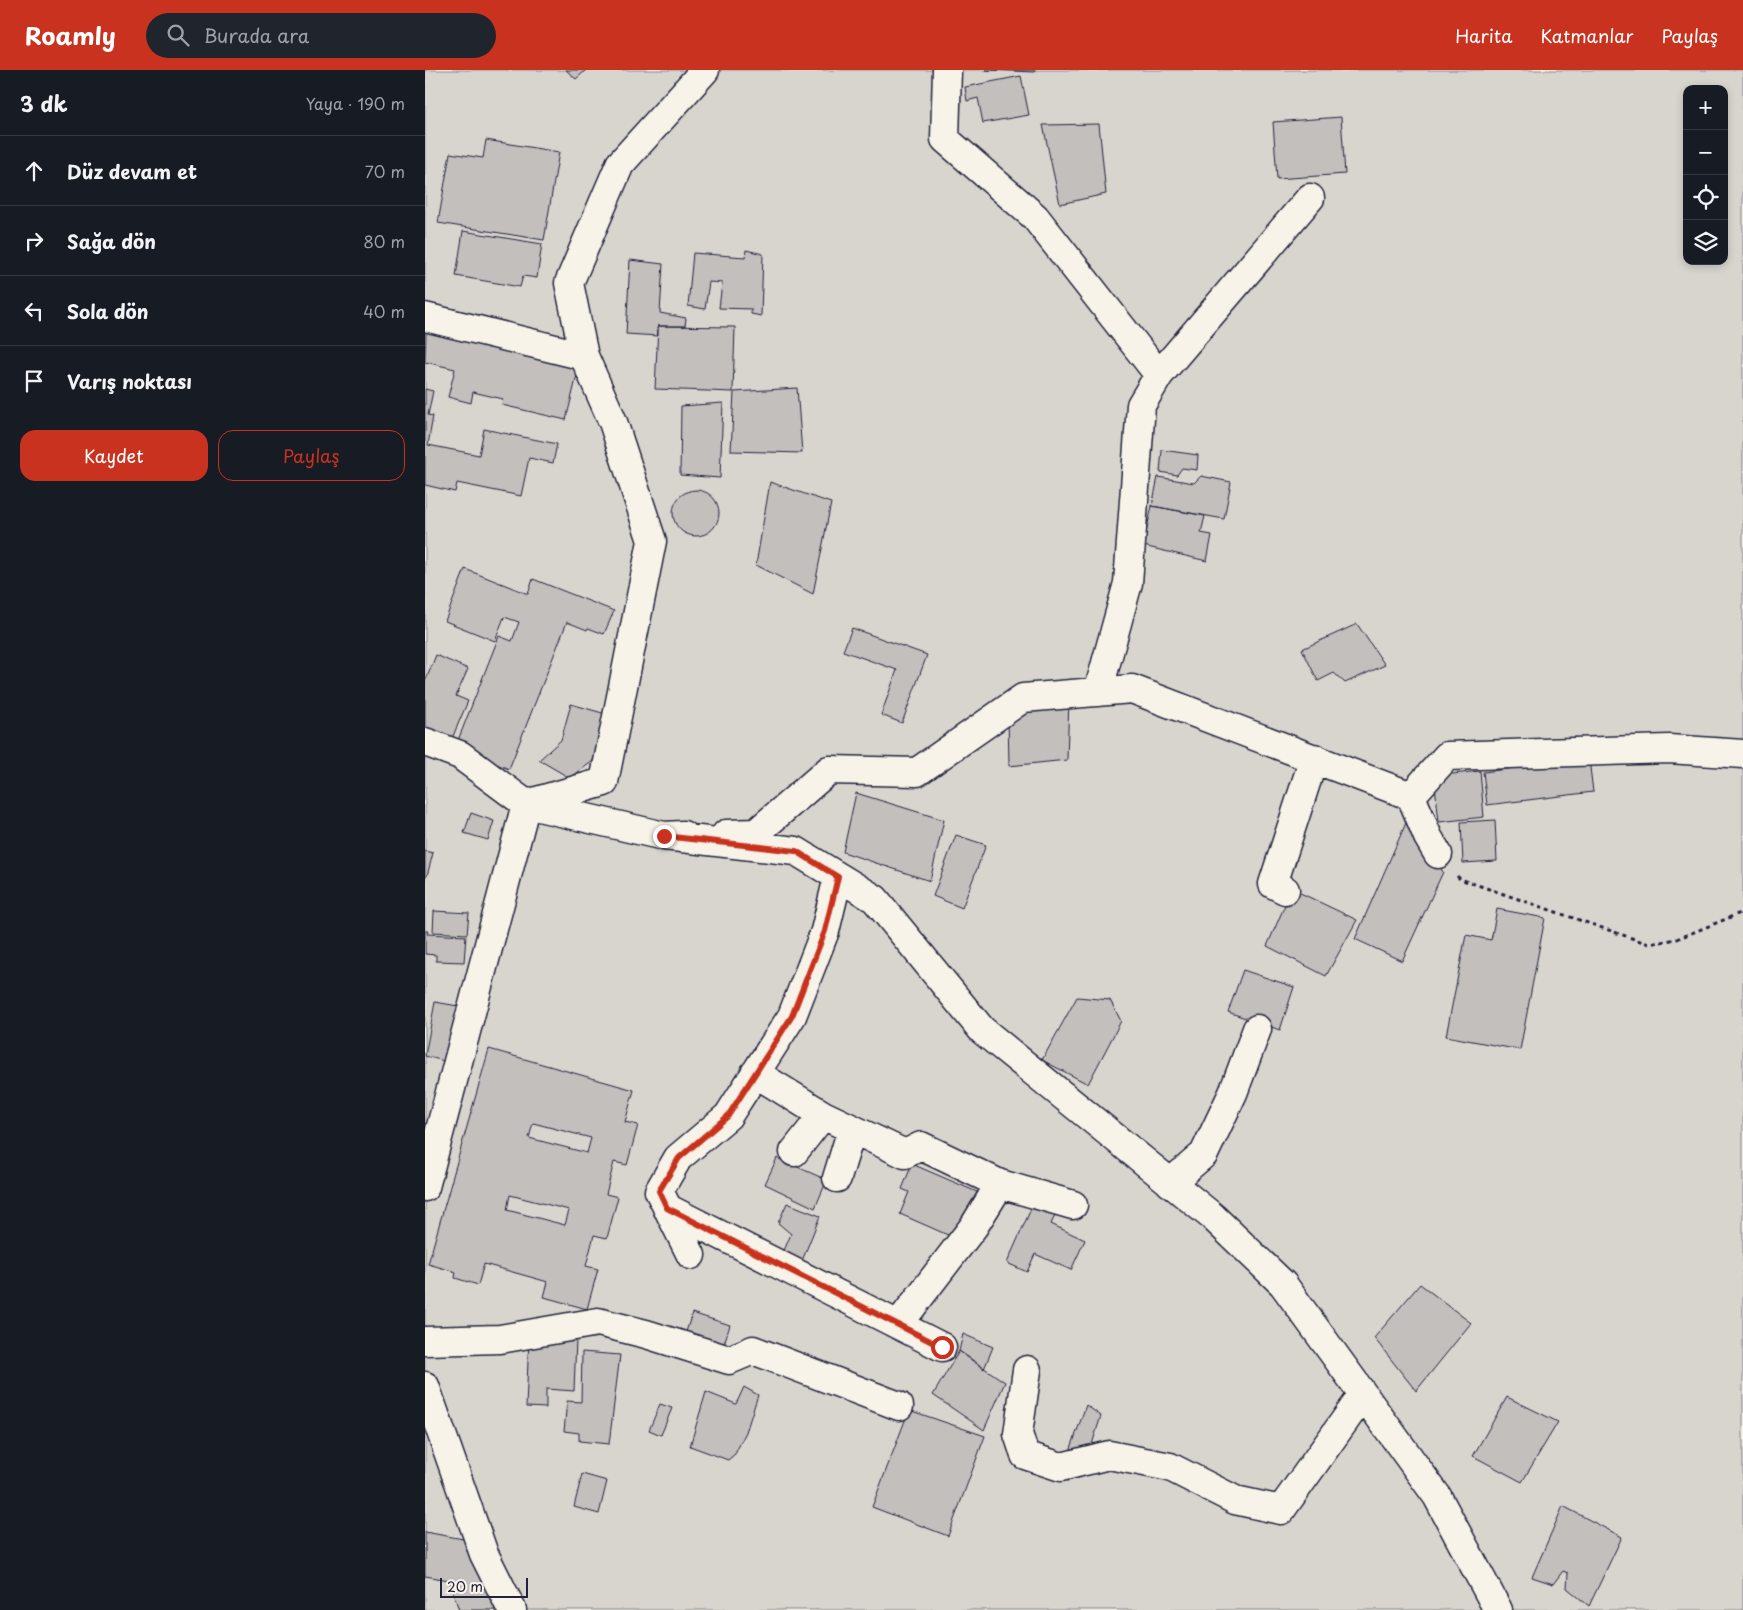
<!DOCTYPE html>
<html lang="tr">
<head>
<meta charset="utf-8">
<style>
	:root { --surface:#171b24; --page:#20242c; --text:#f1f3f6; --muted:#9ea1a6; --line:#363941; --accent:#c8321e }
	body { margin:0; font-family:"Playpen Sans",sans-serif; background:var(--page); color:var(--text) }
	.controls { position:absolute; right:15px; top:15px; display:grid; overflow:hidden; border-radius:10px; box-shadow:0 2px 8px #0003 }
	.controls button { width:45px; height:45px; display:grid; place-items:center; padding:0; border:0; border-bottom:1px solid var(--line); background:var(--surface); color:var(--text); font:25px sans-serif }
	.scale { position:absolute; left:15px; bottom:12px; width:88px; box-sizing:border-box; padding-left:5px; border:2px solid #22223b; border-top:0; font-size:14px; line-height:18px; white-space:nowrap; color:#22223b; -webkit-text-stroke:4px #f7f3e8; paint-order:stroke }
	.stop { position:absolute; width:15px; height:15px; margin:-11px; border:4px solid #c8321e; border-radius:50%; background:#fff }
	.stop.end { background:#c8321e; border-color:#fff; box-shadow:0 1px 5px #0008 }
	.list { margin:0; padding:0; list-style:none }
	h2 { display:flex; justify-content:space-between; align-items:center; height:65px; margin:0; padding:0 20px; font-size:21px }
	h2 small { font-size:16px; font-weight:400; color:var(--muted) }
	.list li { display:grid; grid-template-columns:32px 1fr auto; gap:15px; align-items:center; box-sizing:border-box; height:70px; padding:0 20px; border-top:1px solid var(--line) }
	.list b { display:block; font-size:19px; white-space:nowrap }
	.list em { font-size:16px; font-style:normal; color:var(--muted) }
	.actions { display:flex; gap:10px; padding:15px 20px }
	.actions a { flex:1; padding:11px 0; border:1px solid var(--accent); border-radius:15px; text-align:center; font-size:18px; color:var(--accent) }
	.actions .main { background:var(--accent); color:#fff }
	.icon { flex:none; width:28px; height:28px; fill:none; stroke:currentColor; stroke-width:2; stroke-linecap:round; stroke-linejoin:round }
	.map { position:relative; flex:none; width:1318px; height:1540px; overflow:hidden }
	header { display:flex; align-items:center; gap:30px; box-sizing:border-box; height:70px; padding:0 25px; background:var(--accent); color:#fff }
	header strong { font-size:24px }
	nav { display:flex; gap:28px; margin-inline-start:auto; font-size:18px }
	.search { width:350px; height:45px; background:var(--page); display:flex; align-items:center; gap:12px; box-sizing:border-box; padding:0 18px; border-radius:28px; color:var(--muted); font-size:19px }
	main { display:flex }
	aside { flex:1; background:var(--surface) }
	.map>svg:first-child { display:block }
	.green { fill:#d8d5cf; stroke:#7d7c85; fill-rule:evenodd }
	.building { fill:#c2bfbd; stroke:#22223b; fill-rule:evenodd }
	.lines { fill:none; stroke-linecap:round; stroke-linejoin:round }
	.street-casing { stroke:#22223b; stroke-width:31 }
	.path { stroke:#22223b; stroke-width:3; stroke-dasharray:4 4; stroke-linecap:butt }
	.street { stroke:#f7f3e8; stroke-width:28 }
	.route { stroke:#c8321e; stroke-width:6 }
</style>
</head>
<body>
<header>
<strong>Roamly</strong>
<div class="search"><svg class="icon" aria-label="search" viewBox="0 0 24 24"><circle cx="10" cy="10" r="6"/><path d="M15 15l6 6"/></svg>Burada ara</div>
<nav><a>Harita</a><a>Katmanlar</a><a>Paylaş</a></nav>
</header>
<main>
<aside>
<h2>3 dk<small>Yaya · 190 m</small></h2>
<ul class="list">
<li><svg class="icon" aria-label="ahead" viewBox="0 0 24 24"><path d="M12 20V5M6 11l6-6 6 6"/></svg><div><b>Düz devam et</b></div><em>70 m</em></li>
<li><svg class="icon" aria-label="right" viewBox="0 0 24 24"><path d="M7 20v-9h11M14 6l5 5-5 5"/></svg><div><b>Sağa dön</b></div><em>80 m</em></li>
<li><svg class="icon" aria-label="left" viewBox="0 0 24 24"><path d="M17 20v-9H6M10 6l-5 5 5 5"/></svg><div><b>Sola dön</b></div><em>40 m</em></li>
<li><svg class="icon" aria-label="arrive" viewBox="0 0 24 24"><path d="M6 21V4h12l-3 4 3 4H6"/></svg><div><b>Varış noktası</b></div></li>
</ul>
<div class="actions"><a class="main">Kaydet</a><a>Paylaş</a></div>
</aside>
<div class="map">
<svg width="1318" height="1540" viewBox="0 0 1318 1540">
	<rect width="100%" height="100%" fill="#f7f3e8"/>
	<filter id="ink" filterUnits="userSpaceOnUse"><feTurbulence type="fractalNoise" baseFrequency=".02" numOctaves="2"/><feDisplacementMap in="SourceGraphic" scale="10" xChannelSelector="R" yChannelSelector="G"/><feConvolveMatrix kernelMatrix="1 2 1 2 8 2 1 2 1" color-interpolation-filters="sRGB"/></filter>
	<g filter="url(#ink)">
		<path class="green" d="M0 0H1318V1540H0ZM1262 19H1299V191H1262Z"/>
		<path class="building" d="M141 0H161L151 9Z
			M560 0H610V2Z
			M596 6 604 45 558 53 553 28 542 31 540 17Z
			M916 47 920 104 852 109 848 52Z
			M674 54 681 124 635 134 618 55Z
			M61 70 134 82 119 170 13 153 25 83 58 88Z
			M38 161 117 174 112 208 98 206 95 217 31 206Z
			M321 180 338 184 336 246 326 244V239L294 238 297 213 284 212 280 239 263 236 268 183 320 187Z
			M205 190 238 194 235 243 261 248 260 256H233V266L201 264Z
			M233 256 310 257 308 322 230 319Z
			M1 262 154 297 141 350 77 335 78 329 48 322 46 333 23 327 30 299 0 292Z
			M372 318 377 383 306 381 309 322Z
			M0 319 8 321 3 345 8 346 3 375 54 385 59 359 132 374 128 393 104 388 96 426 32 413 30 422 0 415Z
			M298 333 295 408 255 405 256 336Z
			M737 380 773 385 772 400 757 398 752 405 735 402Z
			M776 406 806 412 799 449 727 436 733 407 769 413Z
			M345 412 406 433 388 524 331 495Z
			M248 443a23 23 0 1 1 46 0a23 23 0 1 1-46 0Z
			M727 436 780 446 776 463 787 465 782 491 718 476Z
			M40 499 103 524 108 509 189 541 179 564 163 558 162 560 142 552 84 699 30 678 74 566 87 571 94 552 79 547 70 571 20 551Z
			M932 554 960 595 920 613 909 603 893 611 877 579Z
			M427 558 502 585 477 653 456 645 472 600 418 581Z
			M11 585 43 599 31 626 43 631 25 673 0 662V612Z
			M644 629 642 690 584 696 583 646Z
			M146 634 181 644 168 691 145 708 114 690 136 670Z
			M1164 689 1168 722 1062 735 1058 702Z
			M1055 701 1059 747 1014 752 1009 706Z
			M431 723 519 750 505 811 418 782Z
			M46 743 69 751 63 770 39 763Z
			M984 746 1018 802 977 891 930 869Z
			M1070 750 1072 791 1038 793 1036 752Z
			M531 765 561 775 537 838 508 826Z
			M0 781 8 783 2 806H0Z
			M867 819 932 850 901 906 842 876Z
			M1072 839 1120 848 1095 980 1021 966 1041 865 1066 870Z
			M9 841 44 843 42 864 8 862Z
			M0 861H3L2 864 41 866 39 892 11 891V885L0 884Z
			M818 900 869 917 855 960 803 942Z
			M652 927 685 930 696 951 663 1014 617 990Z
			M10 932 39 937 27 993 0 986Z
			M64 979 209 1020 200 1052 213 1055 202 1095 189 1092 181 1124 193 1127 182 1168 169 1165 161 1196 173 1199 162 1239 119 1227 123 1212 59 1194 53 1215 30 1208 31 1202 3 1194ZM108 1053 166 1068 162 1083 104 1068ZM85 1125 144 1140 140 1155 82 1140Z
			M352 1088 402 1110 390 1138 340 1114Z
			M487 1094 552 1122 532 1169 475 1144 484 1122 477 1119Z
			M609 1132 632 1141 626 1154 660 1170 646 1200 610 1184 602 1202 582 1193Z
			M362 1133 395 1146 377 1191 358 1183 366 1164 353 1153Z
			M995 1214 1046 1253 991 1321 949 1268Z
			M267 1243 305 1255 298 1277 260 1265Z
			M538 1264 568 1277 559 1299 534 1281Z
			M104 1268 151 1270 149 1321 121 1319V1338L101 1337Z
			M534 1281 580 1312 559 1360 508 1325Z
			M157 1282 195 1285 184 1374 154 1371V1363L139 1361 142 1331 156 1332Z
			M319 1317 333 1325 321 1362 310 1384 303 1390 265 1376 281 1322 311 1334Z
			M1082 1327 1133 1352 1097 1412 1048 1386Z
			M235 1334 247 1338 236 1365 224 1360Z
			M661 1335 676 1346 663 1387 645 1381Z
			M484 1340 560 1366 523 1466 447 1437Z
			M157 1404 182 1411 174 1444 149 1437Z
			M1138 1436 1197 1467 1164 1536 1142 1518 1143 1503 1138 1501 1128 1514 1107 1507Z
			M0 1462 49 1471 74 1540H34L24 1510 0 1506Z"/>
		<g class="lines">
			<defs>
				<path id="street" d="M522 0 520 69 610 147 734 305 885 128
					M0 247 159 286
					M673 622 703 513 716 335 734 305
					M0 672 35 685 101 734 0 1117
					M986 726 1022 686 1244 679 1318 684
					M105 733 179 712 227 471 188 352 159 286 144 213 195 94 280 0
					M101 734 239 766 258 765
					M301 764 331 763 404 700 492 702 598 628 707 619 986 726 1003 767 1013 784
					M239 766 371 781 450 829 557 960 788 1147 858 1214 1012 1426 1073 1540
					M860 820 848 814 889 688
					M330 1003 398 1045 369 1082
					M398 1045 480 1084 496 1076 575 1114 648 1135
					M412 1108 427 1059
					M745 1113 779 1084 808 1023 832 959
					M242 1138 517 1277
					M266 1185 234 1121 253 1088 303 1046 367 946 400 861 413 807
					M473 1255 549 1156 575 1114
					M0 1271 75 1269 173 1252 221 1264 304 1290 328 1280 474 1336
					M602 1300 593 1364 600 1385 636 1397 684 1385 745 1397 810 1430 856 1440 938 1325
					M0 1316 59 1484 87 1540"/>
			</defs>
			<use href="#street" class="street-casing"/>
			<path class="path" d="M1032 806 1035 809 1224 874 1252 869 1318 842"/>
			<use href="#street" class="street"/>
		</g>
	</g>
	<g class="lines" filter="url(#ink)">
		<path class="route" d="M239 766 371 781 413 807 400 861 367 946 303 1046 254 1088 234 1121 242 1138 517 1277"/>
	</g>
</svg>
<div class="controls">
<button>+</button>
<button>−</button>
<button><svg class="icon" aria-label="locate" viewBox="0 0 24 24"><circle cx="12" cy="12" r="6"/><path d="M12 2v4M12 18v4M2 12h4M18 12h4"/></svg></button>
<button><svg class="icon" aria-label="layers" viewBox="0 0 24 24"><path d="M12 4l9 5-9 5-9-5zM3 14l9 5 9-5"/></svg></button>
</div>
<div class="scale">20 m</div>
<div class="stop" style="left:517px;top:1277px"></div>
<div class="stop end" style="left:239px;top:766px"></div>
</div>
</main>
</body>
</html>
